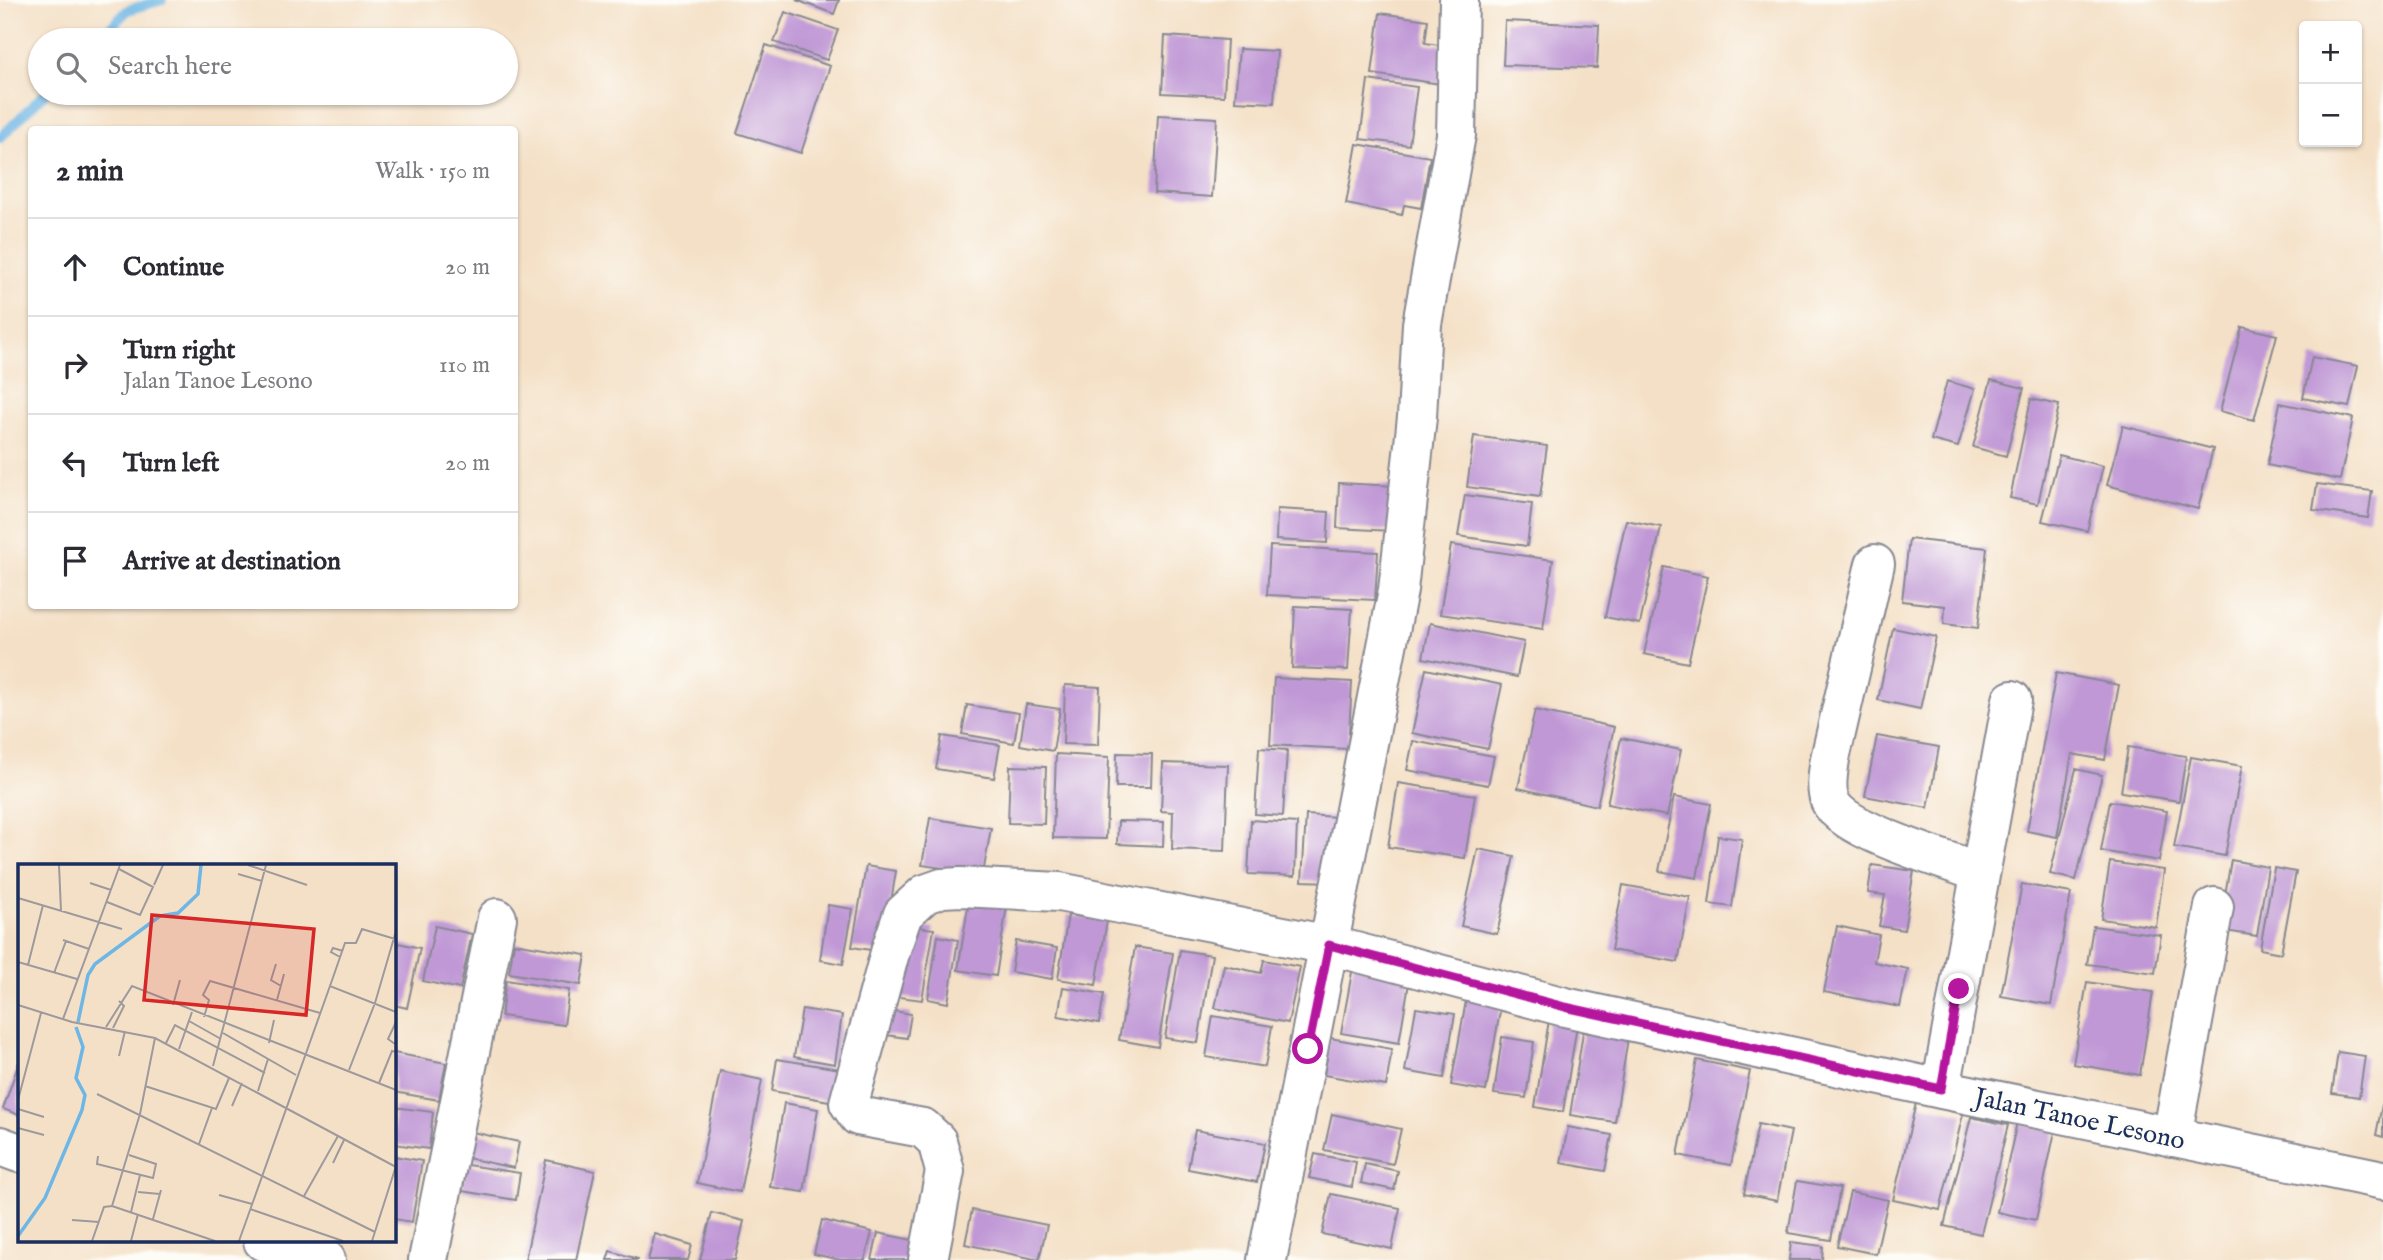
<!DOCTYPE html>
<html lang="en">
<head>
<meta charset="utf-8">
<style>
	:root { --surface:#fff; --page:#f2f2f3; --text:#2b2b33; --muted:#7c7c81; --line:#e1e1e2 }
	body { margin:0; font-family:"IM FELL English",serif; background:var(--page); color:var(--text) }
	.controls { position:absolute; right:21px; top:21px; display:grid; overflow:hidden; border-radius:7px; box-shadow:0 2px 5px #0004 }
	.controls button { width:63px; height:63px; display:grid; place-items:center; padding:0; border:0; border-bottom:2px solid var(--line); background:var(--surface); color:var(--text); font:35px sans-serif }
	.stop { position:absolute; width:21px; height:21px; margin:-16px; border:5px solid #b5179e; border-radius:50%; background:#fff }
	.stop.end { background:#b5179e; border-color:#fff; box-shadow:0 2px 7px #0008 }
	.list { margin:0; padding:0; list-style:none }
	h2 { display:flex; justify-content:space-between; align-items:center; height:91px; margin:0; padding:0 28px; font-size:30px }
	h2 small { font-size:23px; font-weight:400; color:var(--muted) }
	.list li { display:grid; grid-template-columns:46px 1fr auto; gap:21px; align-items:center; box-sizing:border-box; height:98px; padding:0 28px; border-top:2px solid var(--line) }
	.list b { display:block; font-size:26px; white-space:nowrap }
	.list p { margin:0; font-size:23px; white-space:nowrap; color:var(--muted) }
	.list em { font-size:23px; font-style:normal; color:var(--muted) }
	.icon { flex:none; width:38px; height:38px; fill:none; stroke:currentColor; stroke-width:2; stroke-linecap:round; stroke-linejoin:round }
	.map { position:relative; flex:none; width:2383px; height:1260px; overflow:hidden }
	.search { position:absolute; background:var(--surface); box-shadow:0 2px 5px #0004; left:28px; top:28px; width:490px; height:77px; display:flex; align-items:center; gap:18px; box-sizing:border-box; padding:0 24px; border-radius:38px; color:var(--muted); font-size:26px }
	.panel { position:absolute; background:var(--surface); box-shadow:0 2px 5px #0004; left:28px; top:126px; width:490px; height:483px; border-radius:7px }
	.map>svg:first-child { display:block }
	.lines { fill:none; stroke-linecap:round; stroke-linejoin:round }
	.stream { stroke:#6db6e5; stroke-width:10 }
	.building { fill:#c098d6 }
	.minor-casing { stroke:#888892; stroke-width:42 }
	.minor { stroke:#fff; stroke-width:38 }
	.route { stroke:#b5179e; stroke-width:9 }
	.labels { text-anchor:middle; stroke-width:6; stroke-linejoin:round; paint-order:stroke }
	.street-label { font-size:26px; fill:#1b2f5e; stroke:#fdfcf7 }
	.inset-river { fill:none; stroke:#6db6e5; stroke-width:3.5 }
	.inset-road { fill:none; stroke:#9d999c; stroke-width:2 }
	.view { fill:#d62828; fill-opacity:0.15; stroke:#d62828; stroke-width:3.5 }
	.inset-edge { fill:none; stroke:#1b2f5e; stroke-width:3.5 }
</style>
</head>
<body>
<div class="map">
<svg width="2383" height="1260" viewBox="0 0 2383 1260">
	<rect width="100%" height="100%" fill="#fdfcf7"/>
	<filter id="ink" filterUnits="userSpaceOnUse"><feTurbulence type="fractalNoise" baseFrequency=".0143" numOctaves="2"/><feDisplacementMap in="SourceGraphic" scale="14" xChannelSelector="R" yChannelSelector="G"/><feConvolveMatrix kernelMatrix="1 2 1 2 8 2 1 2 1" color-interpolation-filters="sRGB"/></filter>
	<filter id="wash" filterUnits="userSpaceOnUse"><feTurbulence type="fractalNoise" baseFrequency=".00686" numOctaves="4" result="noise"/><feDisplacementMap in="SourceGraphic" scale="28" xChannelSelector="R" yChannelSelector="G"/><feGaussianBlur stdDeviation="1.57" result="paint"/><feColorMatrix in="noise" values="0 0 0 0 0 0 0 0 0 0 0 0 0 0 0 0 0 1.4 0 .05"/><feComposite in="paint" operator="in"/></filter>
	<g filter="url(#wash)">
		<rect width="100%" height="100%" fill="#f4e0c6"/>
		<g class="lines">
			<path class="stream" d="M98 40 128 10 162 0
				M0 138 45 93"/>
		</g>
		<g id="blocks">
			<path class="building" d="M796 0H839L834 14Z
				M785 12 838 30 827 60 774 42Z
				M1380 13 1428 20 1425 43 1446 46 1441 84 1372 74Z
				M1505 21 1599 25 1597 68 1503 65Z
				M1165 36 1227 40 1224 96 1162 93Z
				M766 45 830 66 801 153 737 133Z
				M1239 49 1277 51 1274 103 1235 101Z
				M1368 80 1417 87 1409 145 1360 139Z
				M1158 115 1217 118 1212 197 1154 193Z
				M1357 144 1430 157 1421 208 1404 205 1402 215 1346 204Z
				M2242 327 2277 335 2254 420 2220 411Z
				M2312 357 2358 366 2349 407 2303 398Z
				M1991 380 2024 388 2006 456 1973 447Z
				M1947 381 1975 389 1958 447 1931 440Z
				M2031 399 2059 405 2038 504 2010 498Z
				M2280 403 2353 418 2340 480 2267 465Z
				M2123 426 2213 449 2198 509 2107 485Z
				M1474 436 1547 446 1540 497 1467 487Z
				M2059 455 2103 466 2087 531 2042 521Z
				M1339 483 1395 486 1392 531 1337 528Z
				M2317 484 2372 491 2368 518 2313 510Z
				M1465 495 1532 504 1527 546 1458 536Z
				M1277 509 1329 512 1327 543 1276 540Z
				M1626 520 1661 527 1640 624 1605 617Z
				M1909 539 1987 548 1978 628 1944 624 1945 606 1902 601Z
				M1451 545 1553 560 1543 629 1440 614Z
				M1270 546 1378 552 1375 600 1267 595Z
				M1664 567 1708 576 1688 663 1644 654Z
				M1295 606 1352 609 1348 670 1292 668Z
				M1430 623 1524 642 1517 677 1423 658Z
				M1893 628 1936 637 1920 709 1878 700Z
				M1426 669 1502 685 1488 749 1412 733Z
				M2056 673 2119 685 2105 760 2072 754 2057 837 2027 831Z
				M1274 678 1352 682 1348 749 1270 745Z
				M1065 685 1100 687 1098 745 1063 744Z
				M1026 704 1060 709 1053 751 1020 745Z
				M967 705 1019 713 1014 743 962 734Z
				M1535 710 1614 727 1597 806 1518 788Z
				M942 736 1000 745 994 778 936 769Z
				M1877 736 1939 747 1928 808 1865 796Z
				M1621 738 1681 750 1667 816 1607 804Z
				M1413 741 1494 756 1488 785 1407 770Z
				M2128 747 2186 756 2179 801 2121 792Z
				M1259 748 1287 750 1283 816 1255 814Z
				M1117 753 1152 754 1151 787H1116Z
				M1056 754 1109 757 1106 839 1053 838Z
				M2191 757 2242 766 2225 856 2174 847Z
				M1163 763 1228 765 1225 851 1172 849 1173 812 1161 811Z
				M1010 766 1046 767 1044 824 1008 823Z
				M2076 769 2102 775 2076 880 2050 874Z
				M1398 783 1475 795 1465 858 1388 847Z
				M1674 797 1711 804 1697 878 1659 871Z
				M2110 801 2167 811 2159 861 2101 851Z
				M1306 815 1337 817 1332 882 1302 881Z
				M930 818 991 828 983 874 922 865Z
				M1251 820 1297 823 1295 876 1248 874Z
				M1118 821 1164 822 1163 846 1117 844Z
				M1718 836 1742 839 1732 907 1709 904Z
				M1478 849 1514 856 1497 934 1461 926Z
				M2231 860 2268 867 2257 936 2219 930Z
				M2110 862 2164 870 2156 927 2101 919Z
				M1872 865 1914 871 1904 930 1879 926 1885 895 1868 893Z
				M866 866 896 871 883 952 852 947Z
				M2274 868 2296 872 2281 953 2260 949Z
				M2022 884 2071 893 2051 1005 2001 996Z
				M1623 885 1690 897 1678 962 1611 950Z
				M969 900 1007 906 996 976 958 970Z
				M828 905 853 909 843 964 820 960Z
				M1068 915 1107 921 1096 985 1058 979Z
				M903 925 934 929 922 1000 891 996Z
				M435 926 472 934 460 989 423 981Z
				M1837 926 1879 935 1874 962 1908 969 1900 1007 1824 992Z
				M2093 926 2161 935 2155 973 2087 964Z
				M938 936 958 940 948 1003 928 999Z
				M1016 941 1057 948 1052 979 1011 972Z
				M394 942 420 948 407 1008 394 1005Z
				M514 943 586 955 581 985 509 973Z
				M1135 947 1173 953 1158 1047 1119 1040Z
				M1180 950 1212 955 1198 1043 1165 1038Z
				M1264 960 1300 967 1288 1023 1215 1008 1224 965 1261 973Z
				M1354 961 1411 971 1399 1043 1341 1033Z
				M506 980 569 990 564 1025 501 1016Z
				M2087 982 2153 992 2140 1075 2073 1064Z
				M1063 987 1104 994 1099 1023 1058 1016Z
				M1467 995 1502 1000 1486 1091 1451 1085Z
				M1416 1008 1455 1014 1444 1078 1405 1071Z
				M802 1009 842 1015 835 1064 794 1057Z
				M883 1009 911 1014 907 1038 879 1034Z
				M1213 1016 1272 1026 1265 1067 1206 1057Z
				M1549 1020 1577 1025 1563 1112 1535 1107Z
				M1583 1032 1628 1038 1615 1122 1570 1115Z
				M1502 1037 1534 1042 1526 1098 1494 1094Z
				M1330 1038 1392 1049 1386 1086 1324 1075Z
				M2338 1052 2365 1056 2359 1097 2332 1093Z
				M394 1053 446 1063 439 1100 394 1092Z
				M777 1059 840 1069 835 1102 772 1091Z
				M1697 1060 1750 1071 1731 1165 1678 1155Z
				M19 1062V1115L3 1109Z
				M720 1071 762 1080 740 1192 697 1183Z
				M784 1103 818 1109 804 1192 770 1187Z
				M1916 1103 1963 1114 1940 1210 1893 1200Z
				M2382 1105H2383V1137L2376 1135Z
				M394 1107 433 1112 429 1149 394 1144Z
				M1332 1114 1401 1129 1393 1164 1324 1150Z
				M1971 1117 2008 1125 1981 1234 1944 1226Z
				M2017 1122 2055 1131 2036 1220 1997 1212Z
				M1758 1124 1791 1131 1777 1201 1744 1194Z
				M1568 1127 1612 1135 1605 1171 1561 1163Z
				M1195 1130 1265 1143 1257 1182 1188 1169Z
				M472 1132 519 1142 514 1168 467 1158Z
				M1315 1154 1356 1162 1352 1187 1309 1178Z
				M394 1156 422 1161 412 1222 394 1219Z
				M546 1160 595 1171 576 1260H525Z
				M1365 1164 1398 1171 1394 1190 1361 1183Z
				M467 1165 520 1173 516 1200 462 1191Z
				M1797 1181 1840 1188 1831 1240 1788 1233Z
				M1850 1192 1888 1200 1876 1254 1837 1246Z
				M1331 1194 1400 1208 1392 1249 1322 1234Z
				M972 1210 1047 1225 1039 1260 965 1244Z
				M712 1213 744 1221 735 1260H700Z
				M822 1220 872 1232 865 1260H840L814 1254Z
				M878 1233 922 1242 918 1260H872Z
				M655 1234 692 1245 688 1260H648Z
				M1791 1242 1823 1246 1822 1260H1789Z
				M610 1251 638 1259V1260H607Z"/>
		</g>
	</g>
	<g filter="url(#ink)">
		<use href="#blocks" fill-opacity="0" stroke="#888892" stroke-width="2"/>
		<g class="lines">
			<defs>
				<path id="minor" d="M1875 564 1830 759C1828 772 1825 789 1830 801 1842 830 1949 861 1979 872
					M1941 1089 2012 700
					M2172 1137 2214 907
					M0 1146 19 1153
					M263 1241 326 1260
					M428 1260 497 918
					M928 1260 945 1171 937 1141 923 1128 858 1116 849 1103 891 949 903 914 925 894 942 888 961 887 1059 892 1329 945 1565 1007 1941 1089 2383 1180
					M1267 1260 1398 590 1417 417 1422 324 1456 135 1459 0"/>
			</defs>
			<use href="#minor" class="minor-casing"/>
			<use href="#minor" class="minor"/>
		</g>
	</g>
	<g class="lines" filter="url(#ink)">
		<path class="route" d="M1308 1049 1329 945 1565 1007 1941 1089 1959 989"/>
	</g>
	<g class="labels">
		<g class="street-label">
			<text transform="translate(2080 1118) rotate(12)" y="9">Jalan Tanoe Lesono</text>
		</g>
	</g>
	<g transform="translate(18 864)">
		<rect width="378" height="378" fill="#f4e0c6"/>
		<path class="inset-river" d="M60 158 70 111 77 100 142 52 160 49 180 30 183 1M0 372 27 334 64 246 67 231 58 214 65 183 58 163"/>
		<path class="inset-road" d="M41 1 43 47M230 1 289 21M220 10 244 17M72 19 93 26M136 21 145 1M0 34 104 65M89 38 122 51 135 23 101 5M45 76 71 85M322 93 313 88 315 84 325 87M0 98 59 115M258 100 253 116 263 122M10 101 25 41M36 109 48 77M312 122 327 79H338L344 65 377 75M259 136 266 110M0 141 54 158 137 174 378 303M155 141 162 116M186 153 191 136 185 131 192 117 302 149M45 155 102 1M171 157 203 175M88 163 114 122 378 226M95 164 106 142 101 137M205 169 278 211M148 179 157 161 247 209M251 179 256 156M377 180 370 175 378 158M161 185 174 148M101 192 107 167M195 202 248 1M331 206 357 139 378 67M361 219 374 187 378 188M127 222 198 245 211 214M240 227 250 195M79 230 357 368M0 236 23 149M214 242 224 219M0 245 26 253M0 264 26 271M181 280 194 244M80 292 79 300 135 314 138 300 111 291M315 299 326 276M120 328 142 330M201 331 234 340M286 332 320 272M94 342 122 250 137 174M94 342 197 377M232 345 325 377M113 348 122 311M135 355 143 326M54 356 81 358M74 377 86 343 94 342M113 377 120 350M221 377 312 122 378 148M354 377 378 302"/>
		<path class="view" d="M134 51 296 65 288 151 126 136Z"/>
		<rect width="378" height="378" class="inset-edge"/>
	</g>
</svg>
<div class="controls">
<button>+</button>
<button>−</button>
</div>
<div class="stop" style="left:1308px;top:1049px"></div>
<div class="stop end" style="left:1959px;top:989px"></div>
<div class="search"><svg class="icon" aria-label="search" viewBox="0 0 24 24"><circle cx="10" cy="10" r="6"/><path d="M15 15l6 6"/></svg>Search here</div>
<section class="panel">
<h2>2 min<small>Walk · 150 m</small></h2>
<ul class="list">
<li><svg class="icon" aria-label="ahead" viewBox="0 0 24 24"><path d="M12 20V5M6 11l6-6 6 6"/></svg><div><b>Continue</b></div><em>20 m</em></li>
<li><svg class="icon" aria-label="right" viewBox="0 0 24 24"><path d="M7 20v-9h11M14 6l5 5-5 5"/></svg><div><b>Turn right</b><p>Jalan Tanoe Lesono</p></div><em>110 m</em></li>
<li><svg class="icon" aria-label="left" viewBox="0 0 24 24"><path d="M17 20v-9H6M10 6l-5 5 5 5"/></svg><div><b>Turn left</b></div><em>20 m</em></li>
<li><svg class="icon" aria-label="arrive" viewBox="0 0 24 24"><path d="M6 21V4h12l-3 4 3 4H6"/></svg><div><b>Arrive at destination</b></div></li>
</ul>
</section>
</div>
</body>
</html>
